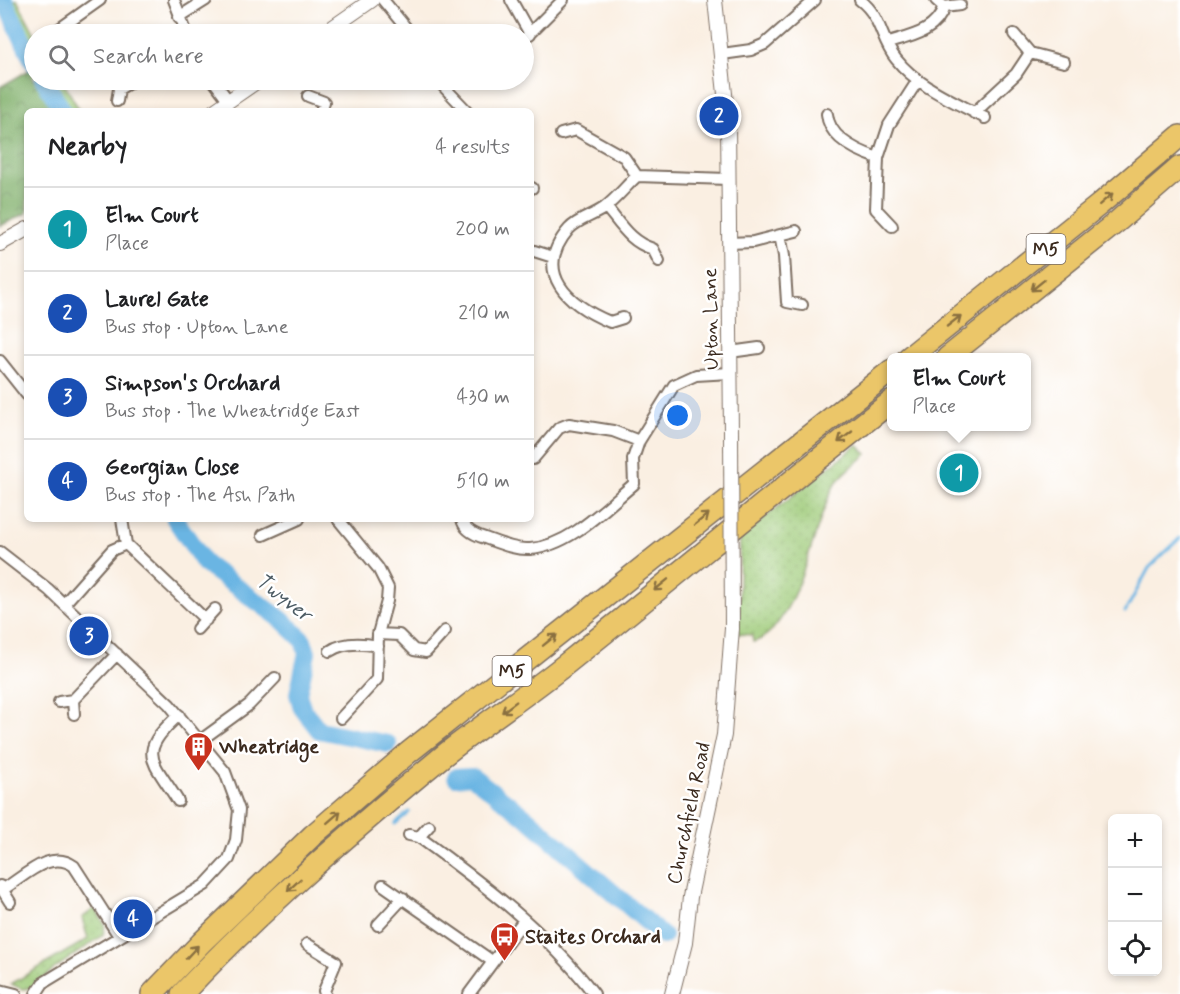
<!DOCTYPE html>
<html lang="en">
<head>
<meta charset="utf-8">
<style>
	:root { --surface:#fff; --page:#f2f2f2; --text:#202124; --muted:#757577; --line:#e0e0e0; --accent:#ea580c }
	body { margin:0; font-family:Mynerve,sans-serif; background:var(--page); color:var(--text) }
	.controls { position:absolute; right:18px; bottom:18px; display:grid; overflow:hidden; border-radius:9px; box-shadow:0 3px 9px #0003 }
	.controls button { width:54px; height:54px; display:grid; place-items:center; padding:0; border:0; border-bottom:2px solid var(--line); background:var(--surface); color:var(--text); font:30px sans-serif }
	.you { position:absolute; left:678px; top:416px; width:21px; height:21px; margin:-15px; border:4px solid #fff; border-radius:50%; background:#1a73e8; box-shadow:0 0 0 9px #1a73e833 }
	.badge { display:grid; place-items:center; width:39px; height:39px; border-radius:50%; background:var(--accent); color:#fff; font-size:20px; font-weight:700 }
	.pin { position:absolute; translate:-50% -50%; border:3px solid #fff; box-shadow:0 2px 6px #0006 }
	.popup { position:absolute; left:887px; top:353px; width:144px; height:78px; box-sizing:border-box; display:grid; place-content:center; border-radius:9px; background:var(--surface); filter:drop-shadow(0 2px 4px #0005); font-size:20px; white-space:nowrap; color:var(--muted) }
	.popup b { font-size:22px; color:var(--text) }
	.popup::after { content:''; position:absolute; left:50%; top:100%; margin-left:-12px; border:12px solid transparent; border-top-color:var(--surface) }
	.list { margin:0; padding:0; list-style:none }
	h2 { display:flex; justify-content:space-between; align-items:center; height:78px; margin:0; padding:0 24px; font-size:26px }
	h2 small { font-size:20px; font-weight:400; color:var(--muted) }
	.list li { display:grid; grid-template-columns:39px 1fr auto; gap:18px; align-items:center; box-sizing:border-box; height:84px; padding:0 24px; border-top:2px solid var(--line) }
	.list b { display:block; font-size:22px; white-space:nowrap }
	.list p { margin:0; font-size:20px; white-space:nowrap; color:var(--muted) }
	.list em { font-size:20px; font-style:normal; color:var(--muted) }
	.icon { flex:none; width:33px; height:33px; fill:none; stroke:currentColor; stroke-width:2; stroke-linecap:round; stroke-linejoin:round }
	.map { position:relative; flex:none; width:1180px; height:994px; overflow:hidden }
	.search { position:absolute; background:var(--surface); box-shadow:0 3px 9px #0003; left:24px; top:24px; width:510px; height:66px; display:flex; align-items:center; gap:15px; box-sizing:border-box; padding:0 21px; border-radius:33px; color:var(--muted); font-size:22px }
	.panel { position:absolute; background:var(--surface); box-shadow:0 3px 9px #0003; left:24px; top:108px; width:510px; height:414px; border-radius:9px }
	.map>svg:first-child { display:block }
	.grass { fill:url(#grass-dots); stroke:#6d7a4c; stroke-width:1.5 }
	.forest { fill:url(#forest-crowns); stroke:#5d6c44; stroke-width:1.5 }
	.park { fill:url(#park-crowns); stroke:#6d7a4c; stroke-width:1.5 }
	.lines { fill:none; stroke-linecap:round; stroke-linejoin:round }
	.stream { stroke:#6bb5e3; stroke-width:3 }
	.river { stroke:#6bb5e3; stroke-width:18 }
	.minor-casing { stroke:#7e6f63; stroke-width:14 }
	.tertiary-casing { stroke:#7e6f63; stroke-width:16 }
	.motorway-casing { stroke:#7e6f63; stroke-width:24 }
	.minor { stroke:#fff; stroke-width:10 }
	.tertiary { stroke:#fff; stroke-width:14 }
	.motorway { stroke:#ebc669; stroke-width:21 }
	.tertiary-bridge-casing { stroke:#7e6f63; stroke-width:16; stroke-linecap:butt }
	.tertiary-bridge { stroke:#fff; stroke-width:14 }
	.oneway { stroke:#8a7040 }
	.labels { text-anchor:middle; stroke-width:5; stroke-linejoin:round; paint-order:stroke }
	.shield { fill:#fff; stroke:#766a62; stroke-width:1.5 }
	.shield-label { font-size:18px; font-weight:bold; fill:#3b2a1e }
	.street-label { font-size:20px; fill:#3b2a1e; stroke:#fff }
	.poi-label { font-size:20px; font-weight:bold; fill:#3b2a1e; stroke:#fff; text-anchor:start }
	.water-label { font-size:21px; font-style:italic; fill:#4c5b63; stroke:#fff }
</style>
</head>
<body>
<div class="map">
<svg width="1180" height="994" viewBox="0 0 1180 994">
	<defs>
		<pattern id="grass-dots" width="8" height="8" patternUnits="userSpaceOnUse" patternTransform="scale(1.5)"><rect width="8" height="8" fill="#9fcb79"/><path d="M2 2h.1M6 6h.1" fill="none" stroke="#8aae68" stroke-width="1.8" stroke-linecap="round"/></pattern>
		<pattern id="forest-crowns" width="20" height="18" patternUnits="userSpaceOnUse" patternTransform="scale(1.5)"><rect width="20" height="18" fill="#7faf69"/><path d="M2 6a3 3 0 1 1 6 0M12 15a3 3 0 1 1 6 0" fill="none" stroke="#698f56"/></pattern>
		<pattern id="park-crowns" width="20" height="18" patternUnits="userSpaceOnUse" patternTransform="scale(1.5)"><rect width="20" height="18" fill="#9fcb79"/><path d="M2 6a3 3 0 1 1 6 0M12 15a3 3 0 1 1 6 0" fill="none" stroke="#8aae68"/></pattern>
	</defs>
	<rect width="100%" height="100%" fill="#fff"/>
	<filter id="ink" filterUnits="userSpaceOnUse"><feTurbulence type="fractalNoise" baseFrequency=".0167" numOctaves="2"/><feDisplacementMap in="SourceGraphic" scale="12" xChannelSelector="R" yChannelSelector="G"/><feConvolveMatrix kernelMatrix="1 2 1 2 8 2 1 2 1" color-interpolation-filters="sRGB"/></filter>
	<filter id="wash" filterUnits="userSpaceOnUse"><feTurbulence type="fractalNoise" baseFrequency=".008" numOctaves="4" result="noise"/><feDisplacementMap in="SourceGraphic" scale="24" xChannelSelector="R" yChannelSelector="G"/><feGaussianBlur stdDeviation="1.35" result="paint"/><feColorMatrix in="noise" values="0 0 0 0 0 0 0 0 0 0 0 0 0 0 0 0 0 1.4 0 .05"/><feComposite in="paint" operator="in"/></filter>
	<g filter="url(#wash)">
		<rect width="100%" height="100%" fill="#faefe2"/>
		<path class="grass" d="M857 445 867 454C857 463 841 474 834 486 813 523 797 631 753 642L752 635 738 634 740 537Z
			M95 908 105 925 103 935 54 969 32 988 22 989 11 984 88 939 82 918Z"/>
		<path class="forest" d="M31 69 34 80H38L58 111H27V213L0 226V87Z"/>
		<path class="park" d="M4 0H17L35 34 34 63Z
			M44 80H62L80 111H63Z"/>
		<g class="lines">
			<path class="stream" d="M1125 612 1149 568 1180 538
				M395 824 409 812"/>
			<path class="river" d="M4 0 34 63
				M44 80 63 111
				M175 519 205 564 281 619 303 640 307 653 298 694 302 708 319 730 388 744
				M456 777 472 776 527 818 663 936"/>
		</g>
	</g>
	<g filter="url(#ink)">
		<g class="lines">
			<defs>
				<path id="minor" d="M174 0 187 34
					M383 0 411 34
					M511 0 530 34
					M860 0C882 17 880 39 896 59 918 87 954 101 985 118
					M936 0 944 7 960 5
					M179 17 206 0
					M52 34 100 0
					M1014 34 1030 53
					M524 39 563 0
					M888 43C911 36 936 32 944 7
					M722 54 751 50 765 44 815 0
					M213 80 229 101
					M448 80 444 87 467 111
					M308 96 324 102 321 111
					M117 101 119 89 134 80
					M974 113 1016 74 1030 53 1064 62
					M827 114C829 138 857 151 878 158
					M561 134 576 130 624 157 637 176 728 179
					M531 188H532
					M606 207C621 225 630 242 653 249L659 261
					M892 226 876 209 878 158 889 125 918 80
					M780 235 796 231
					M729 243 753 242 780 235 784 256 787 302 802 305
					M531 250 553 257
					M623 318 610 322C569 305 531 273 569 229 578 219 593 216 604 208 616 199 626 186 637 176
					M730 352 759 348
					M0 361 27 395
					M531 457 533 459 559 428 569 424 613 431 639 441
					M122 519 126 544 206 620
					M338 519 378 568 388 588 387 601 378 634 377 679 341 718
					M462 519C464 530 475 535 485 538 499 543 515 550 530 549 570 546 604 509 634 484L633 459 639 441 674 385 696 375 730 373
					M263 535 299 519
					M0 552 49 590 169 704 225 772 239 810 236 840 229 859 205 885 43 983 36 994
					M64 604 112 550 126 544
					M197 629 215 609
					M378 634 399 635 414 650 426 652 445 631
					M330 651C343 642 363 643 378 646
					M73 700 74 714
					M59 702 73 700 117 654
					M201 740 249 705 275 678
					M178 801C153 760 135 754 179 715
					M409 835 419 837C482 883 546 931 594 994
					M419 837 429 826
					M383 885 492 961
					M0 886 10 902
					M2 890C23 878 50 848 74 866L119 936
					M378 925 403 898
					M307 944 336 962 324 991 325 994
					M0 990 16 994
					M469 994 524 920"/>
				<path id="tertiary" d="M715 0 728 122 731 433
					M323 34 372 0
					M214 111 259 80
					M0 244 27 229
					M672 994 685 943 690 897 724 735 732 628"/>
				<path id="motorway" d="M908 358 1099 205 1180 136
					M947 358 1118 221 1180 167
					M152 994 201 943 313 835 408 753 892 370
					M182 994C263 908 352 831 443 756 483 724 526 696 566 664 675 577 782 487 892 401"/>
			</defs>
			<use href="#minor" class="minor-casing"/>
			<use href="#tertiary" class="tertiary-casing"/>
			<use href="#motorway" class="motorway-casing"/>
			<use href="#minor" class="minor"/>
			<use href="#tertiary" class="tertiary"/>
			<use href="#motorway" class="motorway"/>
			<defs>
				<path id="tertiary-bridge" d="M731 433 732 628"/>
			</defs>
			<use href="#tertiary-bridge" class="tertiary-bridge-casing"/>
			<use href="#tertiary-bridge" class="tertiary-bridge"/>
		</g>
		<defs><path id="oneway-shaft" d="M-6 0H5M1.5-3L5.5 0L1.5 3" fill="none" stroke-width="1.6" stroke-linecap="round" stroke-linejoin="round" transform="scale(1.5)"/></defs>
		<g class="oneway">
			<use href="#oneway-shaft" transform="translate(1106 199) rotate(-41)"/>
			<use href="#oneway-shaft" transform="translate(1038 285) rotate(141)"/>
			<use href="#oneway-shaft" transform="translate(954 321) rotate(-38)"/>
			<use href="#oneway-shaft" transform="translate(845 437) rotate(142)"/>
			<use href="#oneway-shaft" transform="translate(702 519) rotate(-39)"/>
			<use href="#oneway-shaft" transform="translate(661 585) rotate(141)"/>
			<use href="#oneway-shaft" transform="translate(550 640) rotate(-39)"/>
			<use href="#oneway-shaft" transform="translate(509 707) rotate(143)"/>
			<use href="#oneway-shaft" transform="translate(334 817) rotate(-41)"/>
			<use href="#oneway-shaft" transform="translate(294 885) rotate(137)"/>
			<use href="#oneway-shaft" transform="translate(192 952) rotate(-47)"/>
		</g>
	</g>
	<defs>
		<symbol id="building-pin" viewBox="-11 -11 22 30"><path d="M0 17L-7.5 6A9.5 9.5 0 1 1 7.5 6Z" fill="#c8321e" stroke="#fff"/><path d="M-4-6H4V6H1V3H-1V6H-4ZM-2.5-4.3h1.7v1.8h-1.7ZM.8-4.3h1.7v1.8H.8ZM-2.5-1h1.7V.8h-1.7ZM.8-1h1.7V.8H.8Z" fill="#fff"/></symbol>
		<symbol id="bus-pin" viewBox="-11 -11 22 30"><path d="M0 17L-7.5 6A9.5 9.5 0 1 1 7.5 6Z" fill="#c8321e" stroke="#fff"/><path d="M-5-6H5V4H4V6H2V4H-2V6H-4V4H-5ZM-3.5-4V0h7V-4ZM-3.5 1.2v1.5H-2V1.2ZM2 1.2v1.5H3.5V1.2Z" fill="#fff"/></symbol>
	</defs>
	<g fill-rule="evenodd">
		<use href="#building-pin" x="182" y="730" width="33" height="45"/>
		<use href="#bus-pin" x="488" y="920" width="33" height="45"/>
	</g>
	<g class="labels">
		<g class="shield">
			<rect x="1026.5" y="234" width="39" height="30" rx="4.5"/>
			<rect x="492.5" y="656" width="39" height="30" rx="4.5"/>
		</g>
		<g class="shield-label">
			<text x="1046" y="255">M5</text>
			<text x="512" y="677">M5</text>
		</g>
		<g class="street-label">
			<text transform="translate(710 319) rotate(-91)" y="7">Upton Lane</text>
			<text transform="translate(688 813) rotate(-78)" y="7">Churchfield Road</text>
		</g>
		<g class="poi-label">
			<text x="219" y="753">Wheatridge</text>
			<text x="525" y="943">Staites Orchard</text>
		</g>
		<g class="water-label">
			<text transform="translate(284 597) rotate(38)" y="7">Twyver</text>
		</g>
	</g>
</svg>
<div class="controls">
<button>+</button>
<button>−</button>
<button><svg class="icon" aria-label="locate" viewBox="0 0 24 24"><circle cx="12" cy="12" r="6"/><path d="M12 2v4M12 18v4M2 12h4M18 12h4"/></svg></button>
</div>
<div class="you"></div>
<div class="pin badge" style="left:959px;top:473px;background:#0f9aa8">1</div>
<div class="popup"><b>Elm Court</b>Place</div>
<div class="pin badge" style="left:719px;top:116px;background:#1a4fb4">2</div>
<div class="pin badge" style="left:89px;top:636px;background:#1a4fb4">3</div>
<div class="pin badge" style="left:133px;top:919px;background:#1a4fb4">4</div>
<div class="search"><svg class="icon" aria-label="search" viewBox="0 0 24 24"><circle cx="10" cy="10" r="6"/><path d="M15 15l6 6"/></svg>Search here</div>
<section class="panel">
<h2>Nearby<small>4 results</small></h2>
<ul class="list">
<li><span class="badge" style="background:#0f9aa8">1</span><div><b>Elm Court</b><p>Place</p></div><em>200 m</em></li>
<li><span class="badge" style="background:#1a4fb4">2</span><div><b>Laurel Gate</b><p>Bus stop · Upton Lane</p></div><em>210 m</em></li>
<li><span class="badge" style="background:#1a4fb4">3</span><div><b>Simpson's Orchard</b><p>Bus stop · The Wheatridge East</p></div><em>430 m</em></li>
<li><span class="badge" style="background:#1a4fb4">4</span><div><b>Georgian Close</b><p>Bus stop · The Ash Path</p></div><em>510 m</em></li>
</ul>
</section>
</div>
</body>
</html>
